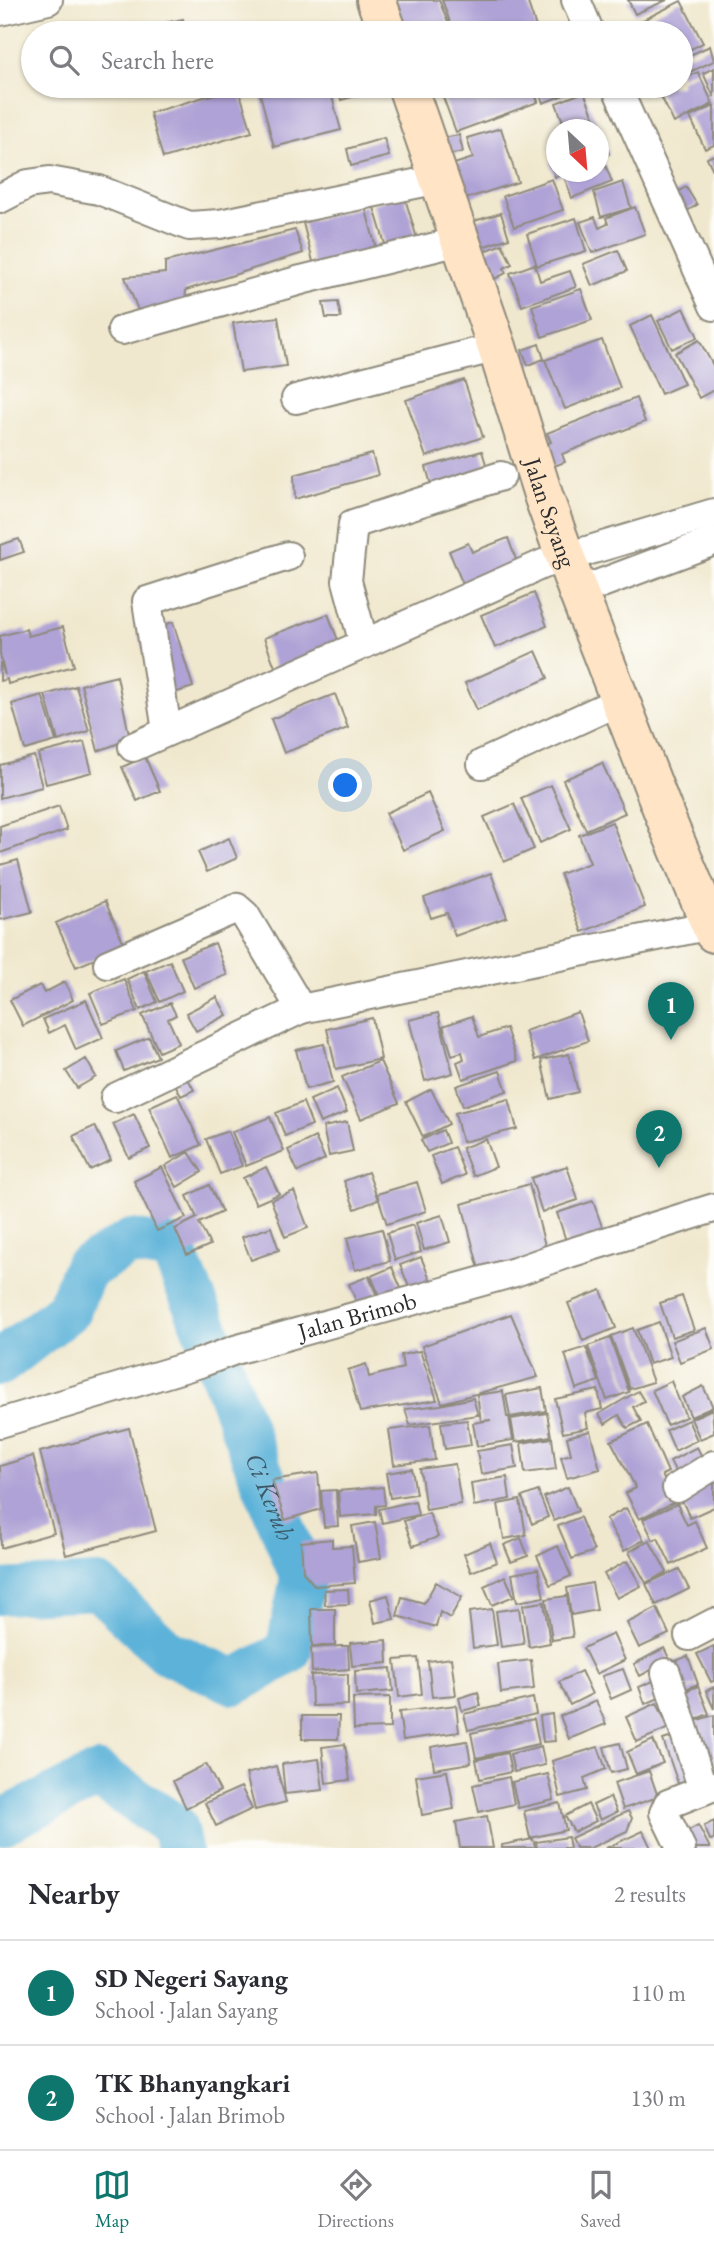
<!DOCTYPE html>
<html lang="en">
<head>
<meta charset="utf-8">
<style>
	:root { --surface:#fff; --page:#f2f2f3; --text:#2b2b33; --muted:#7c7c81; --line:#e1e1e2; --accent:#0f766e }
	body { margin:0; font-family:"EB Garamond",serif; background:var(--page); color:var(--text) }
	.compass { position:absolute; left:546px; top:119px; width:63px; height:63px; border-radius:50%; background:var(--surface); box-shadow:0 2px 5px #0004; rotate:154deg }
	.you { position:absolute; left:346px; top:786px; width:24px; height:24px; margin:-18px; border:5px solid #fff; border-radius:50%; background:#1a73e8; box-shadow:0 0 0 10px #1a73e833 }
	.badge { display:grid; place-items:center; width:46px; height:46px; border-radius:50%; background:var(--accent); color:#fff; font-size:23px; font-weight:700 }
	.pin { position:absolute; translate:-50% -58px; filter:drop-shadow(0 2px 4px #0008) }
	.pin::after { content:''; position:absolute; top:37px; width:24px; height:21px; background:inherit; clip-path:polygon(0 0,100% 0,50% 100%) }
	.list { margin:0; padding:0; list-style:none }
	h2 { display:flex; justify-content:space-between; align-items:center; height:91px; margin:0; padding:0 28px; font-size:30px }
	h2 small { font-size:23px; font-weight:400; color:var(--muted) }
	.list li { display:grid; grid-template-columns:46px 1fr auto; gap:21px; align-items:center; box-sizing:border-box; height:105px; padding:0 28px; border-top:2px solid var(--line) }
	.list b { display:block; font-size:26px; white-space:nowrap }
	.list p { margin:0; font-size:23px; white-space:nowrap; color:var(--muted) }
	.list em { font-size:23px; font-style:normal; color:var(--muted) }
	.icon { flex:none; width:38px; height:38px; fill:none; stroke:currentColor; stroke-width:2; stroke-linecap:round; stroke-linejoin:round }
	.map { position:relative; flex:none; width:714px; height:1848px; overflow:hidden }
	.search { position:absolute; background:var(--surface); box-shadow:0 2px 5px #0004; left:21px; right:21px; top:21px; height:77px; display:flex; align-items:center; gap:18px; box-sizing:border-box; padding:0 24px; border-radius:38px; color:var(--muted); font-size:26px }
	.sheet { height:301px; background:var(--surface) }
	nav { display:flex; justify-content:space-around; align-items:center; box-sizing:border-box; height:98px; border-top:2px solid var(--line); background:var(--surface); font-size:19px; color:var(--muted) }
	nav a { display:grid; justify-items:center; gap:4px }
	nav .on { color:var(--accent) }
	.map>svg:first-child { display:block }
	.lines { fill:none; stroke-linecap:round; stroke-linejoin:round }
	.river { stroke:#5cb2d9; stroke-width:46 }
	.building { fill:#afa2d6 }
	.minor-casing { stroke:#8e8a7c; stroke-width:32 }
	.secondary-casing { stroke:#8e8a7c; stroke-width:42 }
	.minor { stroke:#fff; stroke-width:28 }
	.secondary { stroke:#ffe4c6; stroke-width:38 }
	.labels { text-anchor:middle; stroke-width:5; stroke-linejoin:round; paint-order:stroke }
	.street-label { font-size:24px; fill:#2b2b2b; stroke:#fdfcf7 }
	.water-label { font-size:26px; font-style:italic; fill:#3c5a68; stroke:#fdfcf7 }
</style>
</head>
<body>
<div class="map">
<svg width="714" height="1848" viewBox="0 0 714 1848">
	<rect width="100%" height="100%" fill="#fdfcf7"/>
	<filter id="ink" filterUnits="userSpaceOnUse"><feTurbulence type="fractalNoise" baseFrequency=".0143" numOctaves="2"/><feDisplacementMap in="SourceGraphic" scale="14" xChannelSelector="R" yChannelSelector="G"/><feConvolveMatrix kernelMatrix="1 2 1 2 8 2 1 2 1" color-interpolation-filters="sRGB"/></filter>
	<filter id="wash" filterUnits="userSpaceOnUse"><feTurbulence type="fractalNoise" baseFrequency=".00686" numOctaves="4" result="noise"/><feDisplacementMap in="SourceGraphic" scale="28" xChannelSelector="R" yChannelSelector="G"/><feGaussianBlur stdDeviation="1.57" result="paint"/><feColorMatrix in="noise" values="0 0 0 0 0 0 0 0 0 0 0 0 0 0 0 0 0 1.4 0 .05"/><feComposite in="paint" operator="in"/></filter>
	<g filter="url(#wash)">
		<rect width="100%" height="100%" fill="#f0e8ce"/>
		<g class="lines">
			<g class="river">
				<path id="s1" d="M0 1363 68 1310 85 1269 131 1242 172 1249 208 1334 253 1454 303 1578 288 1652 235 1682 166 1651 98 1587 0 1592"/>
				<path d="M0 1823 98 1775 174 1826 179 1848"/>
			</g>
		</g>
		<g id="blocks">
			<path class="building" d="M400 0H439L452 33H393L383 6Z
				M442 0H527L537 30 530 33H454Z
				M628 0H667L635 14Z
				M681 1 703 43 681 54V33H644L639 22Z
				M183 19 186 33H125V32Z
				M284 25 287 33H256V32Z
				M710 46 714 61 681 76V59Z
				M714 68V97L703 73Z
				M698 72 713 104 674 123 658 90 668 86H681V80Z
				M189 86H216V87L191 93Z
				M258 86H288L289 91 310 86H329L341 130 274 147Z
				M337 86H369L370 92 341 100Z
				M439 86H504L508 97 533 88 538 102 456 132Z
				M537 86H566L569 93 543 103Z
				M238 87 252 132 163 158 150 113Z
				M584 92 609 154 598 158V130H566L556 103Z
				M714 106V145L705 149 690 117Z
				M501 128 518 182 459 201 448 166 473 158 467 138Z
				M459 135 463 152 447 155 443 138Z
				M384 138 389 156 351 166 347 149Z
				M714 155V172L707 158Z
				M556 159V172H598V161L603 159 612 182 572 198 563 174 555 177 550 162Z
				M552 179 563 210 514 227 503 196Z
				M623 182 631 208 601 217 594 192Z
				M686 187 697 205 680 215 670 196Z
				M404 195 419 245 388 254 373 204Z
				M365 206 378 256 316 273 303 223Z
				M635 207 645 234 592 253 580 222 595 217 599 228 608 224 606 218Z
				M501 213 509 238 479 248 471 222Z
				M576 218 586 251 537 266 527 234Z
				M295 230 303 253 186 290 185 303 141 318 125 277 165 273V262Z
				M502 244 512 264 504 268 506 273 491 281 478 254Z
				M618 250 627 271 592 286 583 264Z
				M535 264 540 281 570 271 576 287 522 306 510 273Z
				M581 289 592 320 542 337 532 306Z
				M338 302 341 318H326L323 303Z
				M684 308 698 337 672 349 658 321Z
				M652 315 684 384 661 394 630 326Z
				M278 317 286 366 241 372 233 323Z
				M602 340 620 388 565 409 545 360Z
				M699 340 714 367V390L699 398 675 353Z
				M539 344 544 359 528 365 522 350Z
				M464 380 483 437 426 457 406 400Z
				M636 398 645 422 562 454 565 462 554 466 546 444 551 442 547 433Z
				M482 451 488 471 432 488 426 467Z
				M372 454 378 475 295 499 294 475Z
				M508 538 518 565 464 587 449 551 468 543 472 552Z
				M19 539 24 552 0 560V545Z
				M534 593 547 626 495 648 481 615Z
				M328 614 341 648 277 672 264 638Z
				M173 622 193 687 158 698 138 633Z
				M63 627 74 666 8 684 7 679 0 681V662L5 675 0 654V636L26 629 28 636Z
				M536 651 548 678 477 710 465 683Z
				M117 676 130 739 98 751 81 685Z
				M76 686 89 731 58 741 45 695Z
				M335 694 348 728 284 753 271 719Z
				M42 695 56 741 25 750 12 704Z
				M84 742 92 772 46 784 38 754Z
				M34 756 42 787 0 798V765Z
				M145 757 160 791 137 801 122 767Z
				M602 763 625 813 586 830 563 780Z
				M551 785 571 829 540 843 521 798Z
				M428 793 445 831 403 850 386 813Z
				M514 804 534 849 504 862 484 817Z
				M59 806 67 830 0 853V826Z
				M612 822 645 907 582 932 560 874 590 863 579 835Z
				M229 838 237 858 207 872 198 852Z
				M18 860 32 912 0 920V865Z
				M491 873 507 917 455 936 447 913 431 918 424 898Z
				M105 901 125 946 76 967 56 923Z
				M215 943 227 975 194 988 181 957Z
				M170 961 183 991 160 1002 146 971Z
				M144 971 157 1002 140 1010 127 979Z
				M124 979 137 1011 103 1024 90 993Z
				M65 982 73 1000 23 1026 10 1000 40 985 44 993Z
				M217 997 227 1015 196 1031 186 1013Z
				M86 1000 103 1038 76 1050 65 1025 49 1033 43 1019Z
				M170 1003 176 1015 168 1019 179 1043 159 1052 142 1015Z
				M578 1012 588 1041 535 1060 525 1031Z
				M438 1013 453 1073 425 1081 409 1020Z
				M472 1016 479 1037 506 1028 517 1061 463 1079 457 1062 464 1059 462 1052 452 1055 443 1026Z
				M372 1018 381 1059 336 1069 327 1029Z
				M149 1037 158 1057 124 1071 116 1051Z
				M324 1044 333 1082 306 1089 296 1050Z
				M569 1054 578 1092 550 1099 541 1060Z
				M86 1059 96 1077 77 1088 66 1071Z
				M380 1061 399 1103 361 1119 342 1077Z
				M183 1069 194 1090 181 1096 171 1076Z
				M500 1071 507 1091 463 1106 456 1086Z
				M337 1088 347 1112 320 1123 310 1100Z
				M431 1089 449 1124 423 1137 406 1102Z
				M177 1094 201 1145 172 1158 149 1107Z
				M509 1099 517 1129 462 1142 455 1113Z
				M303 1102 312 1125 285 1136 276 1113Z
				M134 1114 150 1148 129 1158 113 1124Z
				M270 1117 284 1151 246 1166 232 1132Z
				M347 1122 353 1151 329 1156 323 1127Z
				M95 1126 111 1160 90 1170 73 1136Z
				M443 1130 448 1143 427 1152 421 1140Z
				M228 1131 242 1166 220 1174 206 1139Z
				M315 1137 325 1159 298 1172 288 1150Z
				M486 1139 496 1167 473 1176 462 1148Z
				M454 1147 465 1175 442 1184 431 1156Z
				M189 1152 202 1172 177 1187 165 1166Z
				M567 1166 578 1200 542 1212 531 1178Z
				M162 1167 186 1218 157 1231 134 1181Z
				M266 1167 279 1194 256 1204 243 1178Z
				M368 1172 378 1200 355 1209 344 1181Z
				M417 1182 426 1211 387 1224 377 1194Z
				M529 1184 547 1253 480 1273 462 1204Z
				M209 1185 222 1212 199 1223 210 1245 187 1255 175 1229 197 1218 187 1196Z
				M294 1191 308 1228 285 1237 271 1200Z
				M593 1201 605 1235 568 1247 557 1213Z
				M442 1215 450 1242 424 1250 416 1223Z
				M413 1225 421 1252 395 1260 387 1233Z
				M271 1227 279 1250 251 1260 242 1237Z
				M382 1229 390 1261 355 1270 347 1238Z
				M421 1257 432 1284 411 1292 400 1265Z
				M392 1267 403 1293 382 1302 371 1276Z
				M369 1276 380 1303 360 1311 349 1284Z
				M601 1290 616 1328 583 1341 568 1303Z
				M682 1296 694 1330 672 1337 660 1303Z
				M511 1314 538 1377 442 1403 422 1346Z
				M659 1322 671 1357 649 1364 637 1330Z
				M633 1328 653 1382 630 1389 611 1336Z
				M706 1328 714 1349 680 1362 672 1341Z
				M610 1338 629 1392 607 1400 588 1346Z
				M586 1347 599 1381 576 1389 565 1354Z
				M420 1351 437 1400 360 1412 348 1370 366 1364 369 1377 403 1368 401 1355Z
				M671 1381 686 1417 667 1425 652 1390Z
				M703 1386 713 1407 691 1417 682 1397Z
				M542 1388 546 1411 510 1417 506 1395Z
				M598 1390 602 1409 585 1413 588 1428 563 1433 555 1399Z
				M503 1391 507 1417H509L513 1440 477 1446 473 1423 491 1420 481 1421 477 1395Z
				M638 1391 644 1401 633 1407 641 1421 627 1428 619 1415 605 1424 599 1414Z
				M473 1398 478 1415 410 1425 405 1409 440 1405Z
				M712 1409 714 1433 700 1439 691 1419Z
				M547 1413 551 1436 515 1442 511 1419Z
				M467 1420 471 1445 445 1449 441 1423Z
				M688 1420 697 1440 675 1451 666 1430Z
				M647 1424 668 1472 662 1475 675 1502 639 1519 626 1493 636 1488 611 1441Z
				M430 1425 435 1460 394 1465 389 1430Z
				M129 1428 156 1531 66 1555 40 1452Z
				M590 1431 600 1469 567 1478 561 1457 571 1454 567 1437Z
				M552 1438 556 1469 525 1473 521 1443Z
				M513 1445 517 1468 481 1474 477 1451Z
				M697 1447 708 1469 681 1482 670 1461Z
				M33 1456 54 1533 1 1548 0 1466Z
				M455 1464 461 1504 426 1510 420 1469Z
				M412 1469 416 1494 390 1498 386 1473Z
				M318 1473 321 1509 285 1520 272 1480Z
				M714 1475V1507L690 1518 678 1492Z
				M507 1477 510 1499 474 1506 471 1483Z
				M383 1487 385 1505 376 1506V1514L340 1517 338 1491Z
				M568 1487 578 1511 554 1521 544 1497Z
				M336 1490 338 1526 324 1527 321 1491Z
				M538 1491 548 1517 532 1524 522 1497Z
				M520 1500 526 1535 504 1539 498 1504Z
				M415 1501 418 1515 382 1523 379 1509Z
				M677 1504 687 1525 695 1521 707 1548 671 1565 658 1538 653 1540 643 1519Z
				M626 1508 644 1540 624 1551 606 1519Z
				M429 1513 438 1537 413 1546 404 1521Z
				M580 1517 594 1551 572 1559 558 1526Z
				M375 1522 381 1558 358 1562 352 1526Z
				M521 1538 528 1556 511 1562 504 1545Z
				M332 1539V1547L352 1546 355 1583 315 1586 303 1572 301 1542Z
				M649 1540 667 1572 646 1583 629 1552Z
				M490 1543 497 1562 471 1572 464 1554Z
				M558 1546 571 1576 550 1585 537 1556Z
				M627 1561 641 1586 617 1598 604 1574Z
				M538 1569 544 1597 517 1602 512 1574Z
				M679 1569 689 1589 656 1605 646 1584Z
				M505 1576 514 1596 492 1605 484 1586Z
				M436 1582 462 1597 450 1618 440 1612 436 1627 397 1616 402 1597 424 1603Z
				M592 1583 597 1610 571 1615 567 1588Z
				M348 1589 349 1604 325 1605 324 1590Z
				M388 1595 394 1619 375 1623 370 1600Z
				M567 1596 573 1637 552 1640 546 1599Z
				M544 1602 550 1643 529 1647 523 1605Z
				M519 1608 524 1644 501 1647 496 1611Z
				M657 1608 669 1634 639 1648 627 1623Z
				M311 1609H335V1646H312Z
				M492 1609 497 1645 473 1648 469 1612Z
				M613 1634 625 1660 596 1674 583 1648Z
				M387 1640 388 1663 352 1666 350 1643Z
				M341 1646H348L349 1669 312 1672 311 1648Z
				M714 1646V1681L711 1682 697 1654Z
				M664 1648 670 1660 640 1676 634 1664Z
				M688 1656 698 1684 678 1692 668 1664Z
				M418 1658 422 1694 399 1697 395 1660Z
				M451 1658 456 1695 432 1697 428 1661Z
				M531 1660 534 1689 501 1693 498 1664Z
				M391 1668 393 1691 356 1694 355 1671Z
				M623 1669 631 1690 611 1699 602 1676Z
				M581 1671 592 1694 570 1705 559 1682Z
				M348 1674V1705L312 1706 311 1675Z
				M663 1677 669 1694 645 1704 639 1687Z
				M698 1686 709 1714 688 1722 678 1694Z
				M714 1687V1709L706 1691Z
				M478 1692 481 1706 462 1711 459 1698Z
				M390 1697V1728L354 1729 353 1698Z
				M533 1698 536 1714 468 1730 464 1714Z
				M596 1701 606 1724 569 1739 560 1716Z
				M657 1703 669 1728 637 1742 626 1717Z
				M456 1705 459 1732 403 1740 399 1712Z
				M552 1714 555 1741 543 1742 540 1716Z
				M714 1715V1778L685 1724Z
				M302 1716H339L338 1739H302Z
				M534 1719 539 1744 476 1758 471 1733Z
				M682 1734 698 1779 679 1786 663 1740Z
				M653 1740 663 1763 636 1774 627 1752Z
				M467 1741 471 1763 434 1769 431 1747Z
				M620 1743 627 1769 611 1773 604 1747Z
				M345 1744 350 1780 326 1783 322 1747Z
				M541 1746 545 1765 514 1772 510 1754Z
				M598 1747 606 1769 584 1778 587 1790 560 1797 552 1761Z
				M507 1753 511 1772 480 1779 476 1760Z
				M319 1759 323 1790 285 1794 282 1764Z
				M206 1764 220 1791 186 1808 173 1781Z
				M276 1766 286 1802 255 1810 246 1774Z
				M447 1771 454 1809 422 1815 416 1776Z
				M649 1771 658 1797 623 1809 614 1783Z
				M548 1774 554 1800 518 1808 512 1782Z
				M509 1777 514 1804 479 1812 473 1785Z
				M241 1787 252 1809 216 1826 205 1803Z
				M610 1797 617 1812 600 1820 593 1805Z
				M560 1803 566 1830 530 1838 524 1811Z
				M588 1804 596 1821 574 1832 565 1816Z
				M628 1811 632 1818 627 1831 590 1848H576L571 1838Z
				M487 1816 493 1848H460L456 1822Z
				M714 1821V1839L710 1840 704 1826Z
				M698 1825 710 1848H682L676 1837Z
				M643 1831 651 1848H606Z
				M568 1837 570 1848H537L536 1842Z
				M533 1839 535 1848H502V1845Z"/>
		</g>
	</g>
	<g filter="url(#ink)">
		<use href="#blocks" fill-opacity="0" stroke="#8e8a7c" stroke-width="2"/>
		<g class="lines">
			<defs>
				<g id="minor">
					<path d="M576 0 590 33"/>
					<path d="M0 11 48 0"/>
					<path d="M616 86 714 306"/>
					<path d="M1 198 28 184 49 181 99 190 189 226 220 224 439 179"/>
					<path d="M122 330 301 280 460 241"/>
					<path d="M296 399 497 347"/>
					<path d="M578 592 714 541"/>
					<path d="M364 644 347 581 353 524 501 476"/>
					<path d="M167 731 147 601 288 556"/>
					<path d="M133 747 543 564 714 513"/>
					<path d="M482 764 619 701"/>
					<path d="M108 964 237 908 245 915 301 1009 711 925"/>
					<path d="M115 1098 301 1009"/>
					<path id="s2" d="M0 1423 200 1363 235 1350 515 1272 560 1256 714 1208"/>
					<path d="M677 1488 714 1465"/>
					<path d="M689 1636 714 1623"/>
					<path d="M666 1673 703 1790"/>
					<path d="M681 1848 664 1813 668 1804 714 1786"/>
				</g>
				<g id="secondary">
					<path d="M376 0 388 33"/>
					<path id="s3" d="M407 86 497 347 544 498 578 592 668 824 714 933"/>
				</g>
			</defs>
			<use href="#minor" class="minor-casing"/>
			<use href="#secondary" class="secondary-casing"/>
			<use href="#minor" class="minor"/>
			<use href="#secondary" class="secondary"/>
		</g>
	</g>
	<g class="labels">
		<g class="street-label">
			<text dy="8" stroke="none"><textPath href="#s3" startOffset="450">Jalan Sayang</textPath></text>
			<text dy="8" stroke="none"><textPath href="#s2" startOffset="373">Jalan Brimob</textPath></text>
		</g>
		<g class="water-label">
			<text dy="9" stroke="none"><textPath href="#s1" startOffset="492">Ci Keruh</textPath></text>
		</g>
	</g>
</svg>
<svg class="compass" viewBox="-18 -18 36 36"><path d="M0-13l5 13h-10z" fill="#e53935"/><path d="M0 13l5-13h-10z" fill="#7c7c81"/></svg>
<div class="you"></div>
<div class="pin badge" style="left:671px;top:1040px">1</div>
<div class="pin badge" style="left:659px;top:1168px">2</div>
<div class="search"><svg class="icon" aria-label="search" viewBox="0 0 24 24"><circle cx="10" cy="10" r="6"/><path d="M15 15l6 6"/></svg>Search here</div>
</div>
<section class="sheet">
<h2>Nearby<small>2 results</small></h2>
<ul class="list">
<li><span class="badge">1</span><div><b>SD Negeri Sayang</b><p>School · Jalan Sayang</p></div><em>110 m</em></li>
<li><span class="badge">2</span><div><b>TK Bhanyangkari</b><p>School · Jalan Brimob</p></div><em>130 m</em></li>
</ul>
</section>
<nav>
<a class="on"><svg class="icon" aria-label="map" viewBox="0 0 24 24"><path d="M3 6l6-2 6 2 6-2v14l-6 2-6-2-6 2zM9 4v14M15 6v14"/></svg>Map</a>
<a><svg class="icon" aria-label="directions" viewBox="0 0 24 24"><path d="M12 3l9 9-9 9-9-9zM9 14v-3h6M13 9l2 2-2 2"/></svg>Directions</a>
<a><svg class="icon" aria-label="saved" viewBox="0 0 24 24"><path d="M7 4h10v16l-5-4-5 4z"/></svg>Saved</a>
</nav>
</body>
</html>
